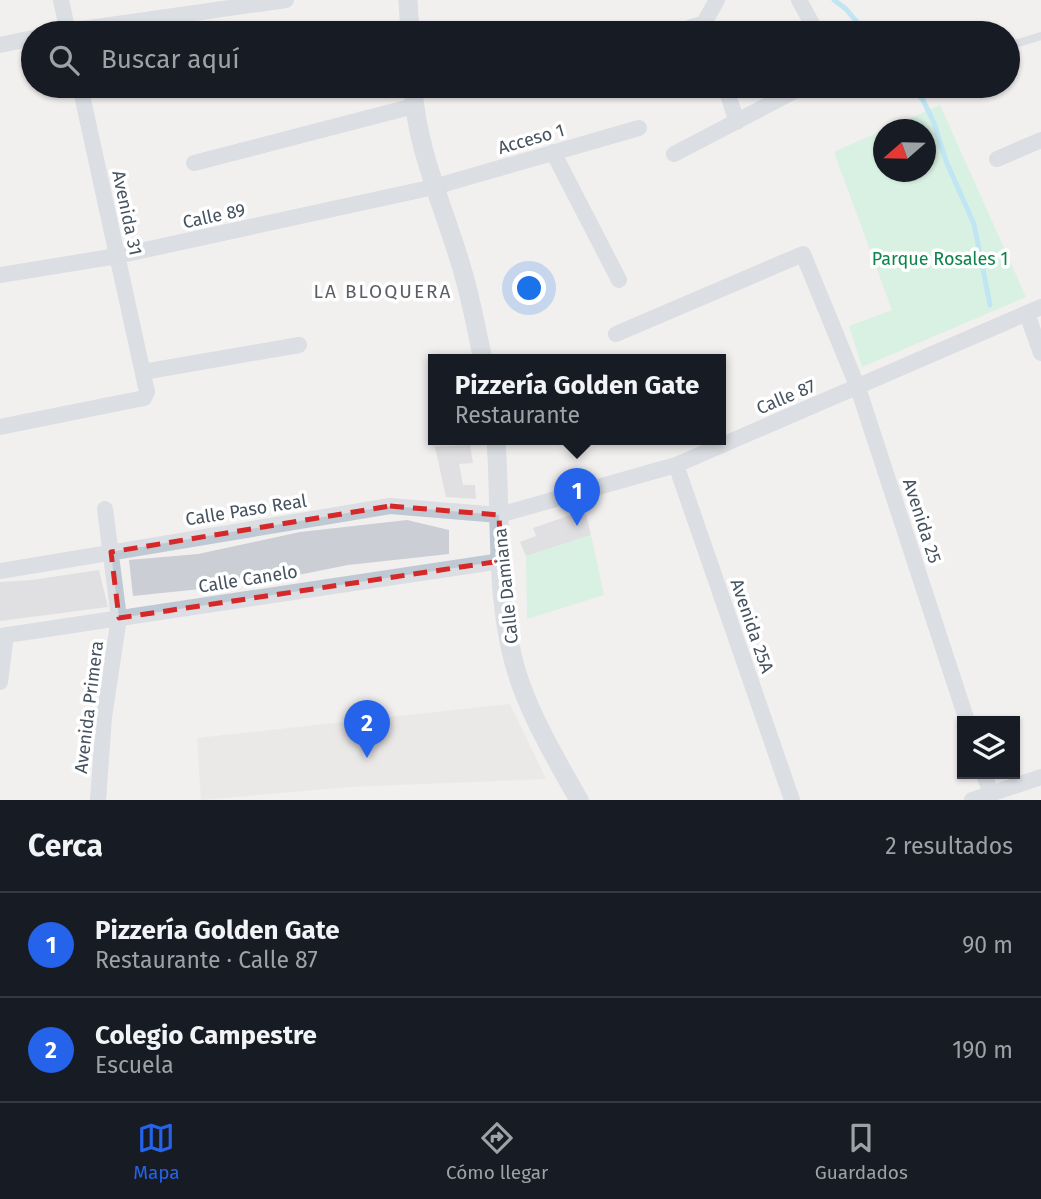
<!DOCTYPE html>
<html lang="es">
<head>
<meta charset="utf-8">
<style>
	:root { --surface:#171b24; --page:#242831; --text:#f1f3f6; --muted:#9ea1a6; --line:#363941; --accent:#2563eb }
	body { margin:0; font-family:"Fira Sans",sans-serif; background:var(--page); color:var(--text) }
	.controls { position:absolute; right:21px; bottom:21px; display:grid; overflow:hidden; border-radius:0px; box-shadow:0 2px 5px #0004 }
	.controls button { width:63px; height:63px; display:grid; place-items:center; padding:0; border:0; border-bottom:2px solid var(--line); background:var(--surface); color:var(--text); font:35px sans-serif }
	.compass { position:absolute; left:873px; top:119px; width:63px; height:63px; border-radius:50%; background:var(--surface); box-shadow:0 2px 5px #0004; rotate:250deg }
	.you { position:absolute; left:530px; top:289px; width:24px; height:24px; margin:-18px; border:5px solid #fff; border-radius:50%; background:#1a73e8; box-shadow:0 0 0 10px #1a73e833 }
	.badge { display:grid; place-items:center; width:46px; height:46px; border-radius:50%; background:var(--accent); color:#fff; font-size:23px; font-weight:700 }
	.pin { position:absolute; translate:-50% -58px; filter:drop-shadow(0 2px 4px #0008) }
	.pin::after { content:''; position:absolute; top:37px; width:24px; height:21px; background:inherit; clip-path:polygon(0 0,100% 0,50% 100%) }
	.popup { position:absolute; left:428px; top:354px; width:298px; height:91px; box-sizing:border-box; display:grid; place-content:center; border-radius:0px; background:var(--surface); filter:drop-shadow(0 2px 5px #0005); font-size:23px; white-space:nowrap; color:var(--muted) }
	.popup b { font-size:26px; color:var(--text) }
	.popup::after { content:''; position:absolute; left:50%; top:100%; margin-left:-14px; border:14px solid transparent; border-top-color:var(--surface) }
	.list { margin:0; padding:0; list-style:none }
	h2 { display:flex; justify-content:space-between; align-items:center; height:91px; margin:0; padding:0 28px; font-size:30px }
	h2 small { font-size:23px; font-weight:400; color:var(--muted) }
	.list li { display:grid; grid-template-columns:46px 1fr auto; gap:21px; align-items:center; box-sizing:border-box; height:105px; padding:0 28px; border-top:2px solid var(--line) }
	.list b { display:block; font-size:26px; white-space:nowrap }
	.list p { margin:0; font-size:23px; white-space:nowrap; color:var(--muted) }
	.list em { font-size:23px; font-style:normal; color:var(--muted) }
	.icon { flex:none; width:38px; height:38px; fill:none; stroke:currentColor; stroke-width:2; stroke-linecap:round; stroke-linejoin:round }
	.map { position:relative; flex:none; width:1041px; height:800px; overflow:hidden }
	.search { position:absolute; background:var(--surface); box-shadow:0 2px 5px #0004; left:21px; right:21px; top:21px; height:77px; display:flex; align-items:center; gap:18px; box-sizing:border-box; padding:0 24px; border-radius:38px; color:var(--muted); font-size:26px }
	.sheet { height:301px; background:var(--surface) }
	nav { display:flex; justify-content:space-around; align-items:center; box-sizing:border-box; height:98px; border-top:2px solid var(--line); background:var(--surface); font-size:19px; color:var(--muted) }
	nav a { display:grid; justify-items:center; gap:4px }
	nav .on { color:var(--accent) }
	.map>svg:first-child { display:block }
	.education { fill:#e3e0e1 }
	.green { fill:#b9f4d2 }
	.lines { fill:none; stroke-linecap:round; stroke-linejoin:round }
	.stream { stroke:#82dbf6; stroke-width:5 }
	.building { fill:#cbced5 }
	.service { stroke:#bec9d3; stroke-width:8 }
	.minor { stroke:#bec9d3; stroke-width:16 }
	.tertiary { stroke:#bec9d3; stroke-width:19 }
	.marked { fill:none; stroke:#d62828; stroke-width:5; stroke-dasharray:14 9; stroke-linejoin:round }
	.labels { text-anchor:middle; stroke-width:7; stroke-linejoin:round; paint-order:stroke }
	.street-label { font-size:18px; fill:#45525f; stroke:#fff }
	.park-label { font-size:18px; fill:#0d844b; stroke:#fff }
	.neighbourhood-label { font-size:19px; letter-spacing:2px; fill:#5b5f65; stroke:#fff }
</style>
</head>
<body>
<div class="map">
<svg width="1041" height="800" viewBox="0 0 1041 800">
	<rect width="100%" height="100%" fill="#f2efef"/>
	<path class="education" d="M510 704 546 779 348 787 201 800 197 738Z"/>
	<path class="green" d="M940 105 1026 297 862 367 849 326 892 310 834 152 883 130 884 172H926V130L885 129Z
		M591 535 604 595 527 619 526 556Z"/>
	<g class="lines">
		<path class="stream" d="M834 0 846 9 866 33
			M911 86 923 100 934 123 946 161 974 224 990 305"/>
	</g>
	<path class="building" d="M470 445 473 463 459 464 463 485H475L476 499 446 497 435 447Z
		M585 510 591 535 526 556 520 542 536 536 533 528Z
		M407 520 449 530V554L348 565 283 578 239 581 220 587 133 596 129 560 198 554 300 532Z
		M99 570 108 607 0 621V582L32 580Z"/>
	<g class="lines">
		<path class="service" d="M1008 46 1041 36"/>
		<path class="minor" d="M61 0 68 33
			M799 0 817 33
			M54 33 286 0
			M673 33 704 23 717 0
			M0 45 33 38
			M725 86 737 122
			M553 152 619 280
			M674 154 804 86
			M997 159 1041 140
			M194 163 414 106
			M0 275 117 256 434 187 639 128
			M1027 314 1041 353
			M616 334 803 254 858 388 967 721
			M143 372 299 345
			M0 427 144 398 147 392 80 86
			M676 465 792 800
			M0 571 390 506 499 515 676 465 1041 307
			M0 636 501 561
			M0 682 6 635
			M984 774 991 794
			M98 800 104 717 119 618 105 509
			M972 800 1041 777"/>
		<path class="tertiary" d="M408 0 410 33
			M413 86C416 152 447 213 464 276 472 304 477 332 483 360
			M496 440C502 521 493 608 521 685 536 726 558 763 579 800"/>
	</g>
	<path d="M0 0H1041V800H0ZM390 506 499 515 501 561 119 618 111 552Z" fill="#f2efef" fill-opacity=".55" fill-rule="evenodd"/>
	<path class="marked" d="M390 506 499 515 501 561 119 618 111 552Z"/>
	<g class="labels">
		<g class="street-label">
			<text transform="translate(531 139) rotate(-16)" y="6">Acceso 1</text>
			<text transform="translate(127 213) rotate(78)" y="6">Avenida 31</text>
			<text transform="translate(214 216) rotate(-12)" y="6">Calle 89</text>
			<text transform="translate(786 397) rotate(-23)" y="6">Calle 87</text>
			<text transform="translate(246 510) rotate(-9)" y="6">Calle Paso Real</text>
			<text transform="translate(922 521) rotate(72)" y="6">Avenida 25</text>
			<text transform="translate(248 579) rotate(-9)" y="6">Calle Canelo</text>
			<text transform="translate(506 586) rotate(-96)" y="6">Calle Damiana</text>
			<text transform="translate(752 626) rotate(71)" y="6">Avenida 25A</text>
			<text transform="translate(89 707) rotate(-83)" y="6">Avenida Primera</text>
		</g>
		<g class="park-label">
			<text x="940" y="265">Parque Rosales 1</text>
		</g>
		<g class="neighbourhood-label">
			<text x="383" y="298">LA BLOQUERA</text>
		</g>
	</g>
</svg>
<div class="controls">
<button><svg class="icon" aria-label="layers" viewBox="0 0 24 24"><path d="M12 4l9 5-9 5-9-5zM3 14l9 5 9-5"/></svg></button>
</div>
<svg class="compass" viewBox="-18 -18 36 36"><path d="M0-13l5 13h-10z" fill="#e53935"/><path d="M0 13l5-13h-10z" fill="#9ea1a6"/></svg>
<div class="you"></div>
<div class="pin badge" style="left:577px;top:526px">1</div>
<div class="popup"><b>Pizzería Golden Gate</b>Restaurante</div>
<div class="pin badge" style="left:367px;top:758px">2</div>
<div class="search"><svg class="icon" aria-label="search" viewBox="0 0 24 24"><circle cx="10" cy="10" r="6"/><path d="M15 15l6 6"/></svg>Buscar aquí</div>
</div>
<section class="sheet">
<h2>Cerca<small>2 resultados</small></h2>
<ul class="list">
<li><span class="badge">1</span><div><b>Pizzería Golden Gate</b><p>Restaurante · Calle 87</p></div><em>90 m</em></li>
<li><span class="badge">2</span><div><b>Colegio Campestre</b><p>Escuela</p></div><em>190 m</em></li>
</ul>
</section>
<nav>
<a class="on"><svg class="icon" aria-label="map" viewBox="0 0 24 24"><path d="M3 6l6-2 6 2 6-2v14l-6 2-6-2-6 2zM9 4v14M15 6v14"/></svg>Mapa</a>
<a><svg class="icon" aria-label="directions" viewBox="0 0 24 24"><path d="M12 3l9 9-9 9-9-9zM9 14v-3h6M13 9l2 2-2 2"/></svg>Cómo llegar</a>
<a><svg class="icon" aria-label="saved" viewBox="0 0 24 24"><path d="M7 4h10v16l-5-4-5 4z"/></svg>Guardados</a>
</nav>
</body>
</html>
